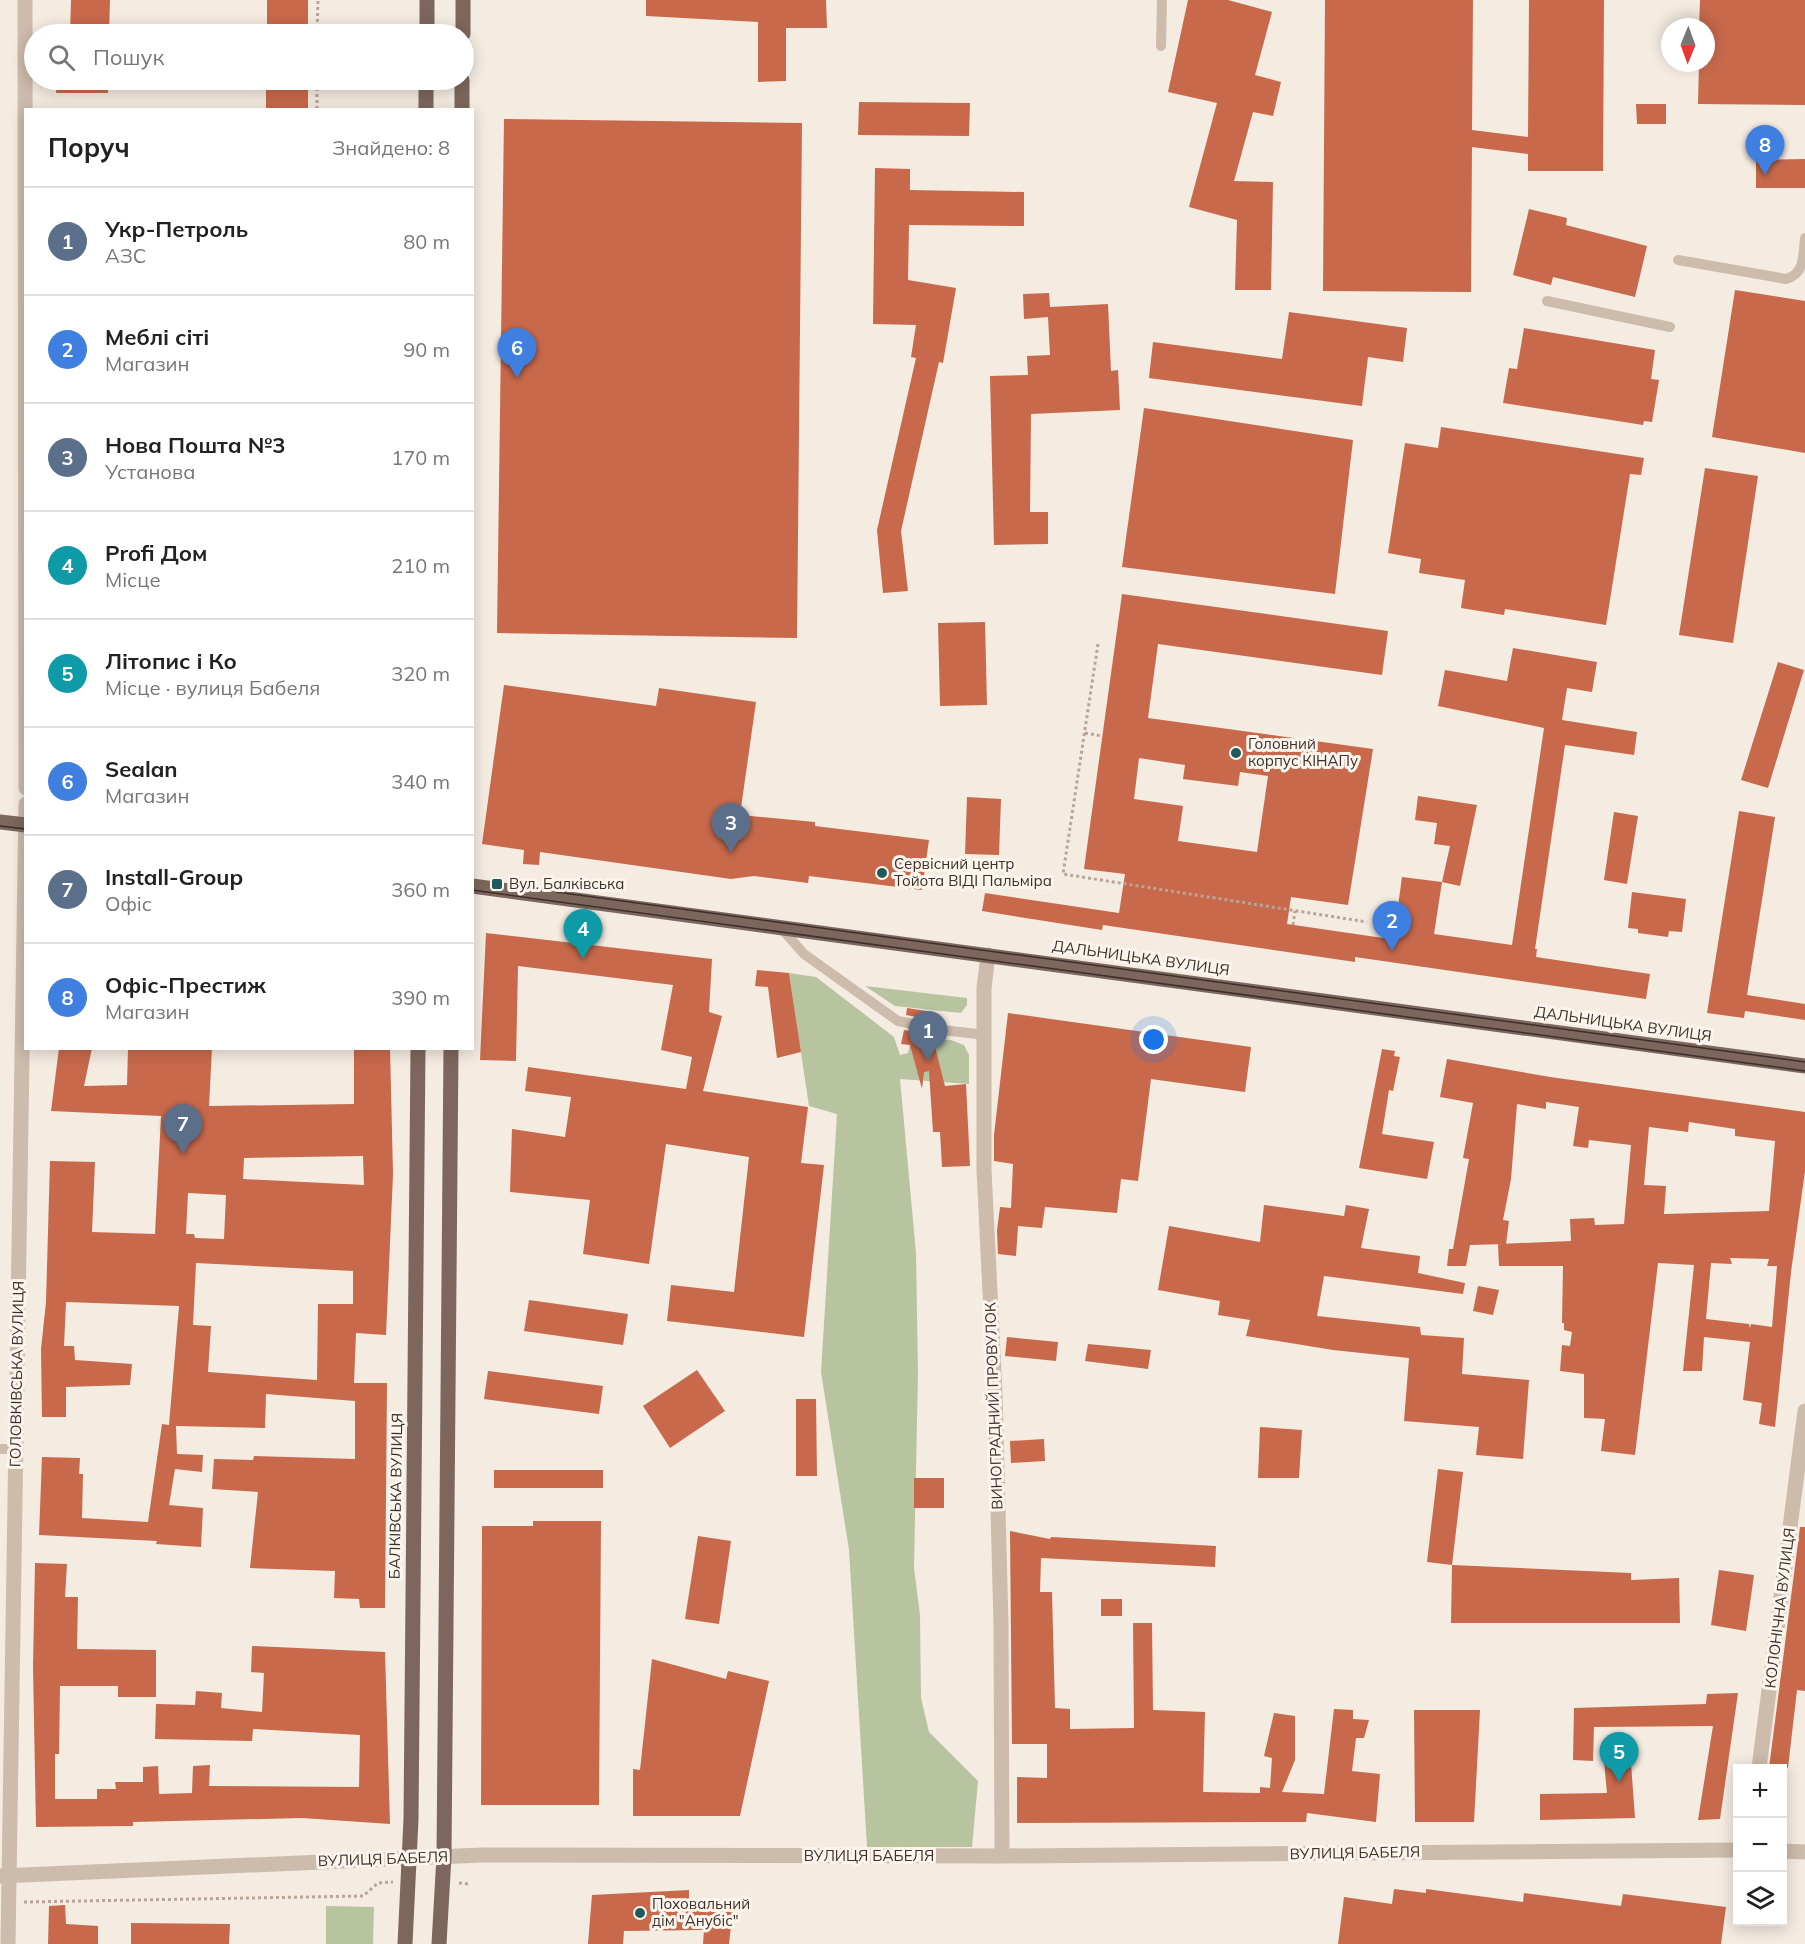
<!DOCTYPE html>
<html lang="uk">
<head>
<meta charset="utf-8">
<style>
	:root { --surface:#fff; --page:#f6f6f6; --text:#222; --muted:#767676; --line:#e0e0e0; --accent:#ea580c }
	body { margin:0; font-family:Mulish,sans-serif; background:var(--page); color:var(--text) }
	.controls { position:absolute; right:18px; bottom:18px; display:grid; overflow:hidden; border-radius:0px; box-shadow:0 3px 15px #0003 }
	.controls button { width:54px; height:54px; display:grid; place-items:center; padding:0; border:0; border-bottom:2px solid var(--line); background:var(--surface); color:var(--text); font:30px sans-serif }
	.compass { position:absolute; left:1661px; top:18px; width:54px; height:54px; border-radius:50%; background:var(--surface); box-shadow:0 3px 15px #0003; rotate:181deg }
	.you { position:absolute; left:1154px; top:1040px; width:21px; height:21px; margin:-15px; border:4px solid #fff; border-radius:50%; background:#1a73e8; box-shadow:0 0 0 9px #1a73e833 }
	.badge { display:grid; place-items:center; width:39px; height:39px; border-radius:50%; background:var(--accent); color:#fff; font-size:20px; font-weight:700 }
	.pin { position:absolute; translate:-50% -50px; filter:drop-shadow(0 2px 3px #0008) }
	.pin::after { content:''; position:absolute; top:32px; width:21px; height:18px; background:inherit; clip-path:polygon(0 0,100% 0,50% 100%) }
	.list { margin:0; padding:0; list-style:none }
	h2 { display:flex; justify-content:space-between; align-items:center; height:78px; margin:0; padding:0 24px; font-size:26px }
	h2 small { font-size:20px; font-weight:400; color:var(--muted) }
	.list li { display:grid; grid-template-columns:39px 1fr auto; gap:18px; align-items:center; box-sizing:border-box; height:108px; padding:0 24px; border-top:2px solid var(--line) }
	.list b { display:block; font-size:22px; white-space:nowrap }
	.list p { margin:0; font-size:20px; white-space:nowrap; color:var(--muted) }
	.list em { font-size:20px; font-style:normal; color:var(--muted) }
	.icon { flex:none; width:33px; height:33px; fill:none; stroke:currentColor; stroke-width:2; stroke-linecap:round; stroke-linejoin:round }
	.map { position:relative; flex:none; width:1805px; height:1944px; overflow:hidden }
	.search { position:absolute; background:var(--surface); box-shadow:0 3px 15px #0003; left:24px; top:24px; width:450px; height:66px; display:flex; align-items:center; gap:15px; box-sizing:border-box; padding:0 21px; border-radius:33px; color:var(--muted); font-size:22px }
	.panel { position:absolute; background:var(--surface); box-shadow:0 3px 15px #0003; left:24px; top:108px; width:450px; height:942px; border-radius:0px }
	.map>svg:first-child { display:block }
	.green { fill:#b8c4a0 }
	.building { fill:#c8694b; fill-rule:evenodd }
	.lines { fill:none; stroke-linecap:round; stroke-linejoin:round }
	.path { stroke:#b9a596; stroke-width:3; stroke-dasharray:3 3; stroke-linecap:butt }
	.lane { stroke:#cdbbac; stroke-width:10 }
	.street { stroke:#cdbbac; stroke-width:15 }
	.primary { stroke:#7d675c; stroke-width:15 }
	.tram { stroke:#3b302b; stroke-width:1.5 }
	.poi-dot { fill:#1f5a5e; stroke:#fbf5ee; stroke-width:2 }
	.labels { text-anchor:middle; stroke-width:6; stroke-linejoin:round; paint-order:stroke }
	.poi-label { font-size:15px; fill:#3b302b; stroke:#fbf5ee; text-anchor:start }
	.street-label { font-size:15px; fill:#3b302b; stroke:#fbf5ee }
</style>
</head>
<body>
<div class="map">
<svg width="1805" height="1944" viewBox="0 0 1805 1944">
	<rect width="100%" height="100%" fill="#f4ebe1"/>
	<path class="green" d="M789 973 816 977 894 1037 900 1055 908 1053 912 1038 951 1040 964 1045 969 1055V1084L900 1079 916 1253 918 1373 914 1568 920 1615 921 1698 929 1732 978 1781 972 1847H867L849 1550 821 1372 837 1114 809 1106Z
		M865 986 967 998V1005L961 1013 895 1006Z
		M326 1906 374 1907 373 1944H326Z"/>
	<path class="building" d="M71 0H110L109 34H70Z
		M267 0H308V34H267Z
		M646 0H826L827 28H786V81L758 82V22L646 16Z
		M1188 0H1228L1272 12 1255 75 1281 82 1273 116 1253 112 1234 181 1273 182 1271 290H1235L1237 220 1189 207 1217 103 1168 92Z
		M1325 0H1473L1472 130 1528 137 1529 0H1604L1603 171H1528V154L1472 147 1471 292 1323 291Z
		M1700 0H1805V105L1698 104 1699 63H1706V27H1699Z
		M57 80H108V93H56Z
		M266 80H308V110H266Z
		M859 102 970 103 969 136 858 135Z
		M1636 104H1666V124H1637Z
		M504 119 802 123 797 638 497 633Z
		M1805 159V188H1756V160Z
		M875 168 910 169V190L1024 192V226L909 225 908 280 956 288 943 363 939 362 901 531 908 591 883 593 877 530 916 358 911 357 916 325 873 324Z
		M1529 209 1567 218 1566 225 1647 246 1635 297 1553 277 1551 285 1513 275Z
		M1735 290 1805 301V453L1712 437Z
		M1049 293 1050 307 1108 304 1111 371 1118 370 1120 410 1031 414 1030 512H1048V544L994 545 990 376 1028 375 1027 356 1050 355 1048 317 1024 319 1023 294Z
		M1289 312 1407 328 1403 362 1368 357 1362 406 1149 378 1153 342 1282 359Z
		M1524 328 1655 350 1651 379 1659 380 1652 422 1644 421 1643 425 1503 403 1509 368 1517 369Z
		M1144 408 1353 440 1335 594 1122 567Z
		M1441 427 1644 458 1641 475 1630 474 1606 625 1505 609 1504 615 1461 608 1465 580 1419 573 1421 559 1388 553 1405 443 1438 448Z
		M1705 468 1758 476 1733 643 1679 635Z
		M1122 594 1388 631 1382 675 1158 644 1148 718 1373 749 1348 905 1291 897 1287 924 1383 938 1385 927 1395 928 1402 877 1442 882 1434 934 1512 945 1544 728 1438 706 1445 670 1507 681 1513 648 1597 662 1592 692 1567 688 1562 720 1637 732 1634 755 1565 745 1535 949H1537L1536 957 1650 974 1646 999 1355 957V962L1103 925 1102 930 982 911 985 893 1119 913 1125 874 1084 869ZM1139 758 1185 765 1183 779 1238 786 1240 772 1268 776 1257 852 1178 841 1183 806 1134 799Z
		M985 622 987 705 940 706 938 623Z
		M1778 662 1804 670 1768 788 1741 780Z
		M504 685 656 706 659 688 756 702 740 815 815 822V826L929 840 922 890 809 876 808 883 754 876 731 879 540 852 539 865 523 864 524 850 482 844Z
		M1418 796 1477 805 1460 886 1442 882 1450 846 1434 844 1437 823 1415 820Z
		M967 797 1001 799 999 855 965 854Z
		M1739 811 1775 817 1747 995 1805 1004V1020L1745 1011 1744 1018 1707 1013Z
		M1614 812 1638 816 1627 884 1604 880Z
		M1632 892 1686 899 1682 932 1669 931 1668 937 1638 933V929L1628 928Z
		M486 933 712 959 709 1012 722 1016 703 1091 808 1107 801 1163 824 1165 804 1337 667 1321 671 1285 734 1292 749 1157 666 1144 649 1264 583 1254 590 1200 510 1192 512 1129 565 1137 571 1097 525 1091 528 1067 686 1089 692 1057 661 1050 673 985 518 966 516 1061 480 1060Z
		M757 970 789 973 801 1052 777 1058 768 987 755 986Z
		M907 1008 933 1012 932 1020 906 1015Z
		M1008 1013 1251 1047 1245 1092 1151 1079 1138 1181 1121 1179 1117 1213 1045 1207 1042 1228 1018 1226 1016 1256 998 1254 997 1230 1000 1207 1011 1208 1013 1164 994 1161V1135Z
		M904 1030 930 1035 928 1050 935 1047 945 1086 966 1084 970 1166 942 1167 940 1132H933L929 1071 924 1072 922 1089 910 1045 901 1044Z
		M59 1048H92L84 1086 127 1085 128 1048H212L209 1106 354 1104V1048H390L393 1174 386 1335 356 1333 354 1383H387L385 1608H360L359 1599 334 1598 335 1571 250 1568 258 1492 212 1489 214 1459 253 1460 254 1456 355 1459V1401L266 1394 265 1428 176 1426 177 1454 203 1455 202 1472 175 1469 169 1505 203 1508 201 1547 156 1544 157 1541 39 1535 42 1457 80 1458 79 1474H83L82 1518 148 1522 162 1424 169 1425 179 1306 66 1302 64 1346H74L75 1360 132 1364 130 1385 66 1387V1417H42L41 1349 46 1302 50 1161 95 1162 92 1232 155 1234 161 1116 51 1111ZM363 1156 364 1185 243 1179 244 1158ZM188 1193 226 1195 224 1239 195 1238 194 1234H186ZM196 1263 353 1271V1304H318L317 1380 208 1372 211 1326 193 1325Z
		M1382 1049 1395 1051 1394 1056 1400 1057 1393 1091 1389 1090 1382 1134 1434 1142 1427 1179 1359 1168Z
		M1447 1059 1550 1077 1805 1112V1171L1791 1272 1775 1427 1759 1424 1762 1403 1743 1400 1750 1342 1704 1337 1702 1371H1683L1694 1265 1658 1263 1635 1455 1601 1451 1605 1419 1584 1418V1374L1560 1371 1562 1345 1570 1346 1572 1332 1564 1330V1323H1562L1563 1266H1499L1498 1244 1571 1241 1570 1219 1594 1218 1595 1225 1624 1224 1631 1145 1589 1140 1588 1148 1573 1146 1579 1107 1546 1102V1109L1517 1104 1511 1179 1503 1220 1509 1221 1506 1244 1470 1245 1466 1266H1447L1449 1249H1453L1469 1159 1463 1158 1473 1103 1440 1097ZM1689 1122 1735 1129V1136L1775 1141 1769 1211 1664 1214 1666 1186 1644 1185 1649 1127 1688 1132ZM1730 1258 1769 1259 1767 1266H1777L1772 1327 1751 1324 1750 1328 1749 1324 1706 1319 1711 1263 1732 1264Z
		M1264 1205 1344 1216 1346 1205 1369 1209 1361 1248 1420 1256 1418 1273 1465 1283 1463 1294 1324 1276 1317 1316 1420 1327 1421 1335 1464 1338 1462 1374 1529 1380 1523 1459 1476 1455 1479 1427 1404 1421 1409 1358 1333 1350 1246 1336 1250 1320 1218 1315 1220 1301 1158 1290 1169 1226 1260 1242Z
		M1478 1286 1499 1290 1493 1315 1473 1311Z
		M529 1300 628 1314 623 1345 524 1331Z
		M1007 1337 1058 1342 1056 1361 1005 1356Z
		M1088 1344 1151 1350 1148 1369 1085 1361Z
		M697 1370 725 1411 670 1448 643 1406Z
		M488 1371 603 1386 599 1414 484 1399Z
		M796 1399H816L817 1476H796Z
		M1260 1427 1302 1430 1299 1478H1258Z
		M1044 1439 1045 1461 1011 1463 1010 1441Z
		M1438 1469 1463 1472 1452 1565 1427 1562Z
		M494 1470H603V1488H494Z
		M914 1478H944V1508H914Z
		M533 1521H601L599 1805H481L482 1526H533Z
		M1800 1527H1805V1691L1797 1690 1788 1768H1769Z
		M1010 1531 1050 1539 1051 1537 1216 1546 1215 1567 1041 1558 1040 1592H1052L1055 1708 1070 1709V1729L1134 1728 1133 1623H1152L1153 1710 1205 1712 1203 1792 1260 1793V1787L1270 1788 1272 1758 1264 1756 1274 1713 1295 1716V1760L1282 1792 1324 1794 1334 1709 1353 1710V1719L1369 1720 1364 1738H1356L1352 1771 1380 1774 1376 1822 1307 1813 1306 1822 1017 1823V1777L1047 1778V1744H1012Z
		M698 1536 731 1541 719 1624 685 1619Z
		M35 1563 67 1564 65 1597H78L77 1649 156 1650V1697H118V1686H60L59 1754H55V1799H97V1789H116L115 1782H143V1767L158 1766 159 1794 192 1793 193 1766 210 1765 209 1786 359 1787 360 1735 253 1729 252 1741 155 1739 156 1704 195 1705 196 1691 222 1693 221 1708 262 1712 264 1673 251 1672 252 1646 385 1652 390 1824 302 1818 133 1822V1826L36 1827 33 1666Z
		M1452 1565 1631 1573V1580L1679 1578 1680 1623H1451Z
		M1719 1570 1754 1575 1746 1631 1711 1625Z
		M1101 1599H1122V1616H1101Z
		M652 1659 726 1679 728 1671 769 1681 740 1816H633V1769L640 1770Z
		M1738 1693 1720 1819 1698 1820 1713 1726 1594 1727 1593 1761 1573 1760 1574 1708 1706 1704 1707 1694Z
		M1414 1710H1480L1474 1822H1415Z
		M1604 1762 1631 1763 1635 1818 1540 1820V1794L1607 1793Z
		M1394 1889 1426 1893V1889L1523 1902 1524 1893 1621 1906 1623 1894 1726 1907 1721 1944H1338L1344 1897 1392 1904Z
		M689 1890V1904L733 1908 729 1944H703L704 1930 624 1931 623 1944H588L592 1895Z
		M65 1905 66 1924 98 1926V1944H48L49 1906Z
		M131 1923 230 1924 229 1944H131Z"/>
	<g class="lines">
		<path class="path" d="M317 34 318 0
			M317 109V80
			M1098 644 1063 874 1367 922
			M1085 733 1102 736
			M1293 925 1295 911
			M459 1883 469 1884
			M24 1902 363 1896 378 1883 393 1882"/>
		<path class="lane" d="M1161 46 1162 0
			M1678 260 1786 279C1805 274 1803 255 1805 238
			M1547 301 1670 327
			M781 928 804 954 898 1021 942 1030 986 1035
			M0 1449H16"/>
		<path class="street" d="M25 0 26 788
			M988 955 984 988V1170L995 1393 1001 1625 1002 1856
			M1759 1768 1805 1411
			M1782 1851 1805 1852
			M0 1876 482 1855 1002 1856 1738 1850
			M8 1944 26 804"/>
		<path class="primary" d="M427 34V0
			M463 34V0
			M426 110V80
			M462 110V80
			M0 822 26 825
			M472 886 1805 1066
			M405 1944 411 1819 418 1048
			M439 1944 444 1856 451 1048"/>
		<path class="tram" d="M0 826 26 829
			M472 890 1805 1071
			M556 892 1805 1062"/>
	</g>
	<g class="poi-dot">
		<circle cx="1236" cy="753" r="6"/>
		<circle cx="882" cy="873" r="6"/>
		<rect x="491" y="878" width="12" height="12" rx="3"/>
		<circle cx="640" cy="1913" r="6"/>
	</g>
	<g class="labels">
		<g class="poi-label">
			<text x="1248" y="749">Головний<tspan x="1248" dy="17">корпус КІНАПу</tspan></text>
			<text x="894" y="869">Сервісний центр<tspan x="894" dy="17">Тойота ВІДІ Пальміра</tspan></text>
			<text x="509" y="889">Вул. Балківська</text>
			<text x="652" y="1909">Поховальний<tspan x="652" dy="17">дім "Анубіс"</tspan></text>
		</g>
		<g class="street-label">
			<text transform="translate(1141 958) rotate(8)" y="5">ДАЛЬНИЦЬКА ВУЛИЦЯ</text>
			<text transform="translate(1623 1024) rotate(8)" y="5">ДАЛЬНИЦЬКА ВУЛИЦЯ</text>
			<text transform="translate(17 1374) rotate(-89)" y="5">ГОЛОВКІВСЬКА ВУЛИЦЯ</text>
			<text transform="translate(994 1406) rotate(-92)" y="5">ВИНОГРАДНИЙ ПРОВУЛОК</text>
			<text transform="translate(396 1496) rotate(-89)" y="5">БАЛКІВСЬКА ВУЛИЦЯ</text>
			<text transform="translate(1780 1608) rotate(-83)" y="5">КОЛОНІЧНА ВУЛИЦЯ</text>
			<text transform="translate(1355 1853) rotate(-1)" y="5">ВУЛИЦЯ БАБЕЛЯ</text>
			<text x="869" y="1861">ВУЛИЦЯ БАБЕЛЯ</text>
			<text transform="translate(383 1859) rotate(-2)" y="5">ВУЛИЦЯ БАБЕЛЯ</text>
		</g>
	</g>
</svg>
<div class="controls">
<button>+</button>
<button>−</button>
<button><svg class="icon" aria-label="layers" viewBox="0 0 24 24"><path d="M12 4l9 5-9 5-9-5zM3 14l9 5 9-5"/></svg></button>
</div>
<svg class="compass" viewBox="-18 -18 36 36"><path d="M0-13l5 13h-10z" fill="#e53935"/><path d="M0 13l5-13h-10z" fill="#767676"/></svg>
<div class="you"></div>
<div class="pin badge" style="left:928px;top:1061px;background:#5c6f8a">1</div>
<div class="pin badge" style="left:1392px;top:951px;background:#3f7fe0">2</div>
<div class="pin badge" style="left:731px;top:853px;background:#5c6f8a">3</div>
<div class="pin badge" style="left:583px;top:959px;background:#0f9aa8">4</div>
<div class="pin badge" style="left:1619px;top:1782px;background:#0f9aa8">5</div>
<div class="pin badge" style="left:517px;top:378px;background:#3f7fe0">6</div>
<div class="pin badge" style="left:183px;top:1154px;background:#5c6f8a">7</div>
<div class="pin badge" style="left:1765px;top:175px;background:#3f7fe0">8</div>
<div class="search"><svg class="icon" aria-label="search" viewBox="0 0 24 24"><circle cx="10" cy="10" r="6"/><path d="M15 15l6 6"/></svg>Пошук</div>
<section class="panel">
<h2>Поруч<small>Знайдено: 8</small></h2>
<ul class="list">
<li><span class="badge" style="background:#5c6f8a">1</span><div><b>Укр-Петроль</b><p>АЗС</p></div><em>80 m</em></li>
<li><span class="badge" style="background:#3f7fe0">2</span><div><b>Меблі сіті</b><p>Магазин</p></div><em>90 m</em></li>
<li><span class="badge" style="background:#5c6f8a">3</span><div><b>Нова Пошта №3</b><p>Установа</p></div><em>170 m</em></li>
<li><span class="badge" style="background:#0f9aa8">4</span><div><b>Profi Дом</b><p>Місце</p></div><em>210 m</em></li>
<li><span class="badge" style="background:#0f9aa8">5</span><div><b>Літопис і Ко</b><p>Місце · вулиця Бабеля</p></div><em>320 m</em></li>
<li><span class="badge" style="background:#3f7fe0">6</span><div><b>Sealan</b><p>Магазин</p></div><em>340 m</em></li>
<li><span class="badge" style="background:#5c6f8a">7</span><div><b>Install-Group</b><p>Офіс</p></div><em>360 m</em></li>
<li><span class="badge" style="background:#3f7fe0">8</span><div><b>Офіс-Престиж</b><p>Магазин</p></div><em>390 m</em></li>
</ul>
</section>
</div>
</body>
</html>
